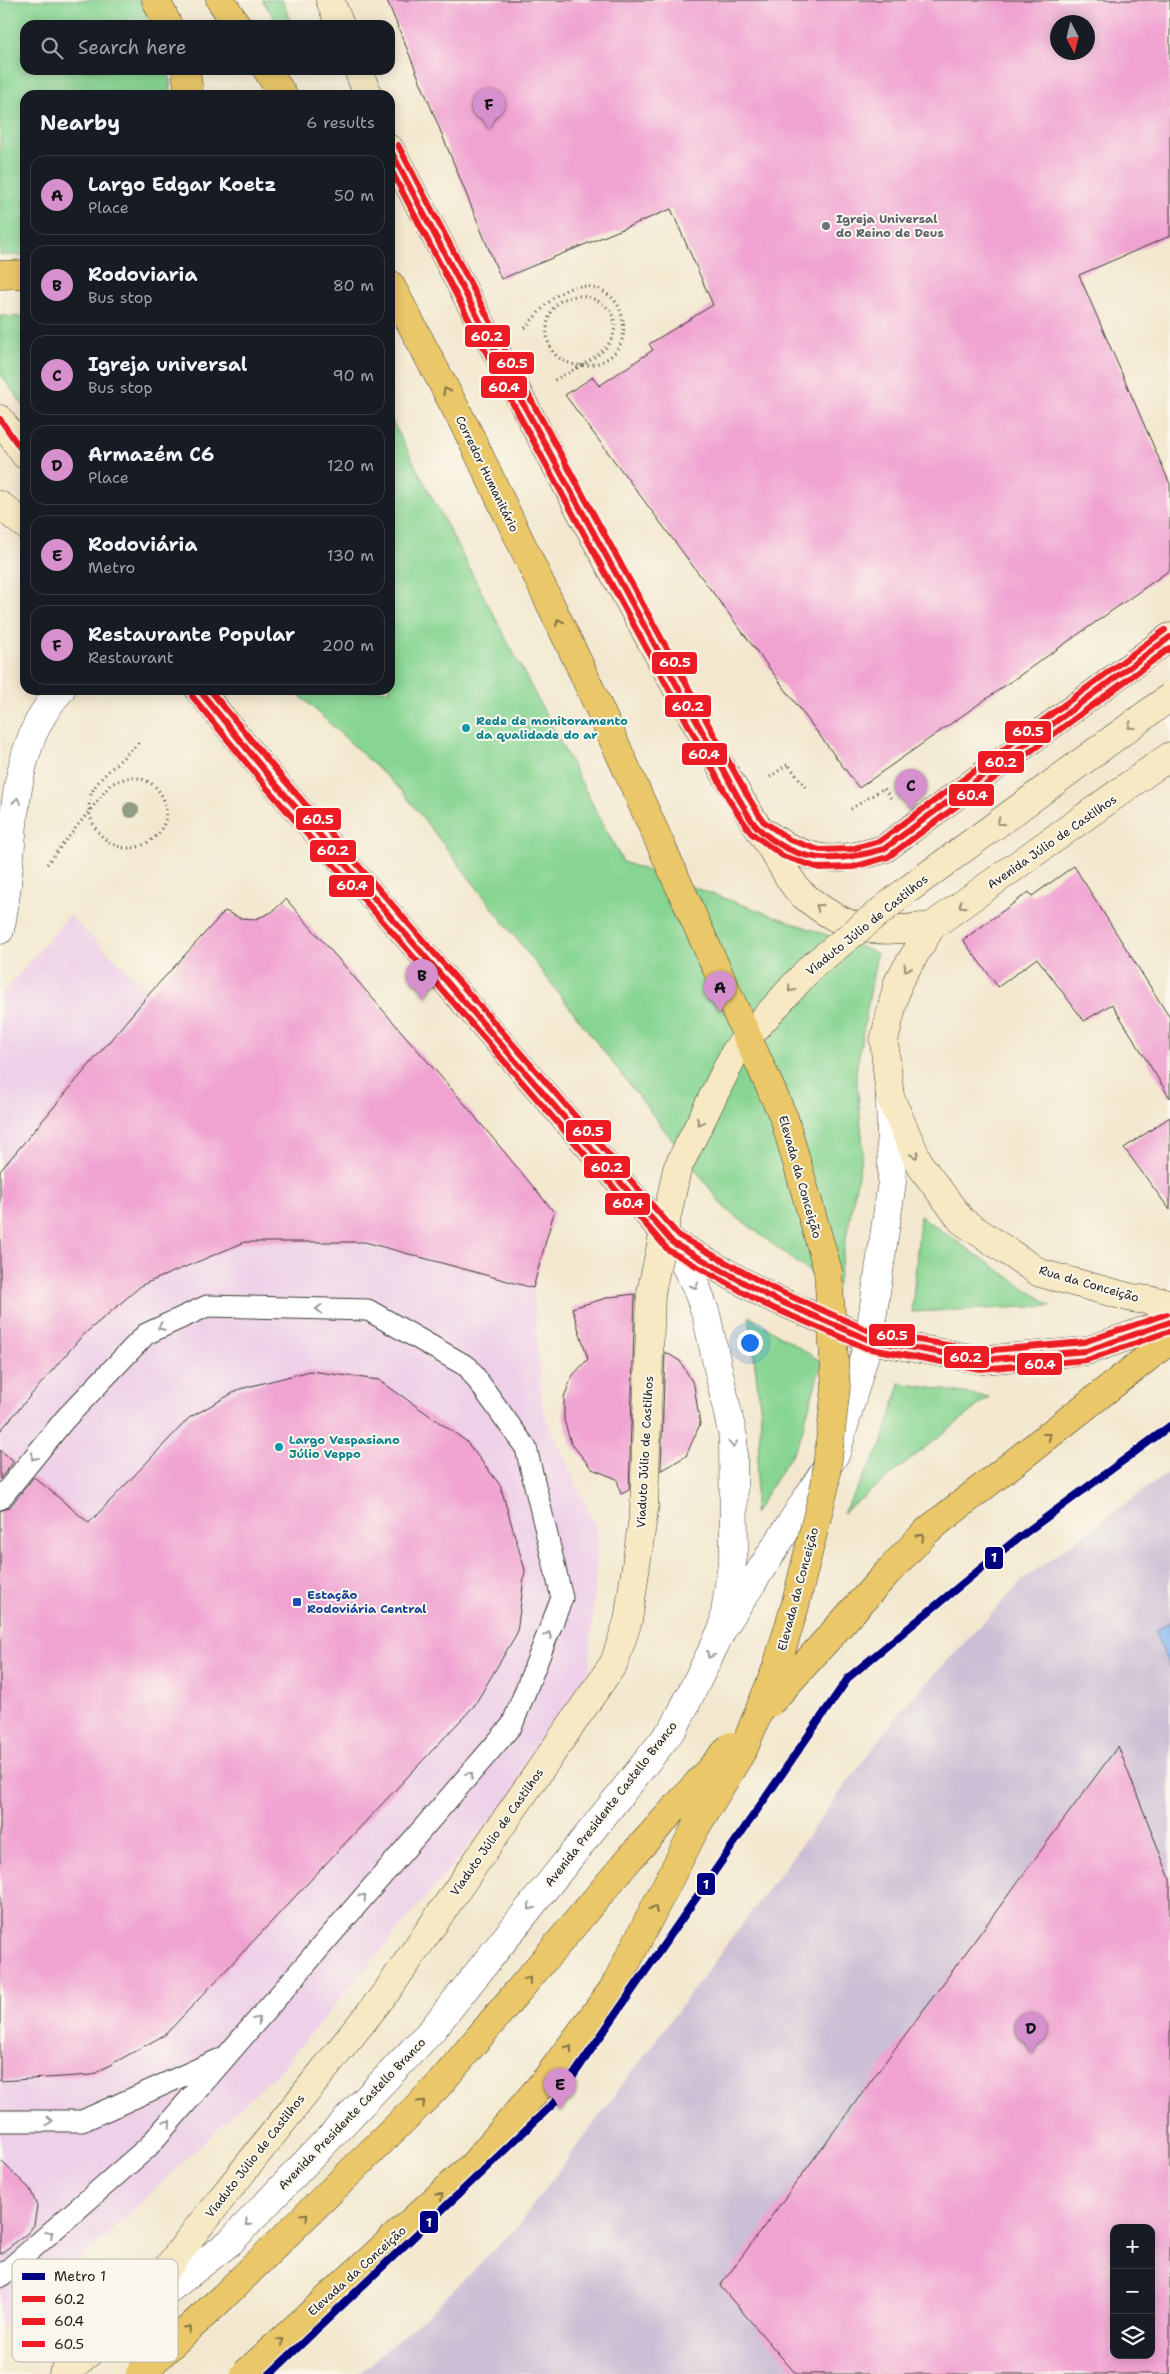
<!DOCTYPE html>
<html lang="en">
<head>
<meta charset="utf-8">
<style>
	:root { --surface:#171b24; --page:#20242c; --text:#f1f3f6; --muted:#9ea1a6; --line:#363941; --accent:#d690ce }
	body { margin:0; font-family:"Shantell Sans",sans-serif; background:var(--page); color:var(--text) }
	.controls { position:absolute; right:15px; bottom:15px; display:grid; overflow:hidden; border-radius:10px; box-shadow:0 2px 12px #0003 }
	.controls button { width:45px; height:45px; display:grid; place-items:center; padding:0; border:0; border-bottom:1px solid var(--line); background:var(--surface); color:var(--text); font:25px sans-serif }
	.compass { position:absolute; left:1050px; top:15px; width:45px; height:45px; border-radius:50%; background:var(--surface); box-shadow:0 2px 12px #0003; rotate:173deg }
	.you { position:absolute; left:749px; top:1342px; width:18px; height:18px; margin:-12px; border:4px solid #fff; border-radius:50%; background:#1a73e8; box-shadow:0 0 0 8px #1a73e833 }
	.badge { display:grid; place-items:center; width:32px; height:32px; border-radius:50%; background:var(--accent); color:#111; font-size:16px; font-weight:700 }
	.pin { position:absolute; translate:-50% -41px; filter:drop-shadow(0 1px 2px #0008) }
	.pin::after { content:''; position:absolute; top:26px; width:18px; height:15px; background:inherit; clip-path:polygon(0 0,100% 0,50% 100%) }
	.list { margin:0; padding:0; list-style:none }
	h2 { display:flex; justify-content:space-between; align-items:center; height:65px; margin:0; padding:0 20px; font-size:21px }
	h2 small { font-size:16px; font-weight:400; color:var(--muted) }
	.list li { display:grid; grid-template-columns:32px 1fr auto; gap:15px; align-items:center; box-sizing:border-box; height:80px; margin:0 10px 10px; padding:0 10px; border:1px solid var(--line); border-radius:15px }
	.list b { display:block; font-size:19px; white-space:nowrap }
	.list p { margin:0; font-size:16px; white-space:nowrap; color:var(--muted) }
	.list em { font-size:16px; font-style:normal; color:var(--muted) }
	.icon { flex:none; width:28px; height:28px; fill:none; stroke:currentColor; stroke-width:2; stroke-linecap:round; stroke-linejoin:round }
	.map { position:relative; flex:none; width:1170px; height:2374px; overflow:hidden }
	.search { position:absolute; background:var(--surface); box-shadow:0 2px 12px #0003; left:20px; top:20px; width:375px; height:55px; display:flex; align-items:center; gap:12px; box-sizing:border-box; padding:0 18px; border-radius:15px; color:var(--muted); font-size:19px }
	.panel { position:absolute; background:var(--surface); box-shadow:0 2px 12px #0003; left:20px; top:90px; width:375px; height:605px; border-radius:15px }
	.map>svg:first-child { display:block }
	.built { fill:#eed0e8 }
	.industrial { fill:#ccbed4; fill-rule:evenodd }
	.green { fill:#88d593; stroke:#527858 }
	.water { fill:#86baf4; stroke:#516b88 }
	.building { fill:#f0a3d1; fill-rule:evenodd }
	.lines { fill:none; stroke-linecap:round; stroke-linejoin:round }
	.service-casing { stroke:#3c3b37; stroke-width:23 }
	.minor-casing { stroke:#3c3b37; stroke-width:29 }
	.secondary-casing { stroke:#3c3b37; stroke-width:29 }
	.primary-casing { stroke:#3c3b37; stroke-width:29 }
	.path { stroke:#3c3b37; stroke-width:3; stroke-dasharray:1 4; stroke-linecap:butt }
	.service { stroke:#fff; stroke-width:21 }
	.minor { stroke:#fff; stroke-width:28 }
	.secondary { stroke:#f7e9c3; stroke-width:28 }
	.primary { stroke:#eac769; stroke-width:28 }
	.secondary-bridge-casing { stroke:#3c3b37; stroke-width:29; stroke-linecap:butt }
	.primary-bridge-casing { stroke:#3c3b37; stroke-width:29; stroke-linecap:butt }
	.secondary-bridge { stroke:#f7e9c3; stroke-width:28 }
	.primary-bridge { stroke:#eac769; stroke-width:28 }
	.bus-1-casing { stroke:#fbf7ec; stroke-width:10 }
	.bus-2-casing { stroke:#fbf7ec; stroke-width:10 }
	.bus-3-casing { stroke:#fbf7ec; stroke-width:10 }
	.bus-1 { stroke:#ed1c24; stroke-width:6 }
	.bus-2 { stroke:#ed1c24; stroke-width:6 }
	.bus-3 { stroke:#ed1c24; stroke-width:6 }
	.metro-1-casing { stroke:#fbf7ec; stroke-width:11 }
	.metro-1 { stroke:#000080; stroke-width:8 }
	.tree { fill:#929c84 }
	.oneway { stroke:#837242 }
	.oneway2 { stroke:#948d78 }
	.oneway3 { stroke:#999 }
	.worship-dot { fill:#6b7280; stroke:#fbf7ec; stroke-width:2 }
	.culture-dot { fill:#0f9aa8; stroke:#fbf7ec; stroke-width:2 }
	.transit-dot { fill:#1a4fb4; stroke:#fbf7ec; stroke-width:2 }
	.labels { text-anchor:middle; stroke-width:4; stroke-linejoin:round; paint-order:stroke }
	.worship-label { font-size:12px; font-weight:bold; fill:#5b616d; stroke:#fbf7ec; text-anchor:start }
	.street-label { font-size:12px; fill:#1c1c1c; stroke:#fbf7ec }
	.culture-label { font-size:12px; font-weight:bold; fill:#0d838f; stroke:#fbf7ec; text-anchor:start }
	.transit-label { font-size:12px; font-weight:bold; fill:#164399; stroke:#fbf7ec; text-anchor:start }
	.key { fill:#fbf7ec; stroke:#b8b5ae; stroke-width:1 }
	.key-label { font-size:14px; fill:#1c1c1c }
	.line-badge { stroke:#fbf7ec; stroke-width:2 }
	.badge-label { font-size:14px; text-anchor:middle; font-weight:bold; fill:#fff }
</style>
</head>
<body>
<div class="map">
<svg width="1170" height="2374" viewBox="0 0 1170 2374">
	<rect width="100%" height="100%" fill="#fbf7ec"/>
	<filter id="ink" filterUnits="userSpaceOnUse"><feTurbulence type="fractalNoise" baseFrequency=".02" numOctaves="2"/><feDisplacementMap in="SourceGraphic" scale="10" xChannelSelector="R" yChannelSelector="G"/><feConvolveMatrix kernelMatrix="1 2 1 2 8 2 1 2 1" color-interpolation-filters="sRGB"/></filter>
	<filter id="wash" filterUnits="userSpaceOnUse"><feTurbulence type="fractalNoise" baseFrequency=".0096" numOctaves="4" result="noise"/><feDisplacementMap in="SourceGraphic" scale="20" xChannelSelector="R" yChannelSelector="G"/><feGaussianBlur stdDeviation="1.12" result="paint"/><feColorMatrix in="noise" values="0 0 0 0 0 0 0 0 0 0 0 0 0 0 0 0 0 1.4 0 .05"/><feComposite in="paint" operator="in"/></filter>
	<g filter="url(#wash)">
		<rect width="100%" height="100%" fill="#f3e8cf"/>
		<path class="built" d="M286 899 462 1101 554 1212 533 1288 543 1410 598 1533 589 1671 510 1797 282 2068 96 2245 0 2329V997L69 915 150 992 225 911 240 918 256 919 272 912Z"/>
		<path class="industrial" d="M1170 1471V1622L1156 1633 1170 1669V2374H358L435 2308 516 2228 903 1708 1024 1579ZM1114 2228H1151V2355H1114Z"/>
		<path class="green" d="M0 0H140L152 25H25V70H169L171 95H25V255H0Z
			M262 0H282L292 25H279Z
			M0 316 25 317V408L0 373Z
			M390 417 623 862 877 953 856 1072 863 1148 836 1292 725 1208 402 791 294 690H390Z
			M920 1216 1051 1306 912 1312Z
			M749 1316 822 1362 799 1442 754 1514 761 1414Z
			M900 1383 989 1397 843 1513 882 1445Z"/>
		<path class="water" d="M1170 1622V1669L1155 1632Z"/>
		<g id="blocks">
			<path class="building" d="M387 0H1170V236L1079 275 1170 484V570L859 788 565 395 593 377 599 386 653 350 649 344 713 305 671 209 501 279ZM1058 22H1088V52H1058Z
				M1074 866 1170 1018V1098L1112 1004 1084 1021 1037 958 998 987 963 940 1029 892 1032 896Z
				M286 899 462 1101 554 1212 533 1288 365 1242H245L142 1285 82 1336 0 1431V1171L150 993 225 911 240 918 256 919 272 912Z
				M1170 1117V1210L1124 1148Z
				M635 1294 629 1490 621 1494 617 1479 592 1469 571 1443 564 1420V1397L573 1375 588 1359 572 1308 610 1297Z
				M665 1352 680 1361 694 1385 700 1424 686 1456 661 1471Z
				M310 1371 379 1380 466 1441 500 1485 525 1570 517 1633 474 1706 166 2034 92 2075 0 2081V1511L10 1507 34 1477 89 1523 189 1418 240 1389Z
				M0 1450 14 1461 0 1479Z
				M1118 1746 1170 1879V2374H796L720 2286ZM1114 2228H1151V2355H1114Z
				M0 2160 30 2189 37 2206 34 2225 28 2233 0 2254Z"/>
		</g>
	</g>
	<g filter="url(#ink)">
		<use href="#blocks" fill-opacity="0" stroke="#3c3b37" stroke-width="1"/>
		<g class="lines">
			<defs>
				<path id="service" d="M0 1499 65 1419 146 1334 207 1306 368 1310 468 1367 526 1448 562 1598 512 1725 148 2147 0 2277
					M0 2121H82L218 2060"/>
				<path id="minor" d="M0 930C17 854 4 750 61 690
					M727 1622 836 1453 869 1340 892 1182 890 1097
					M136 2315 230 2242 432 2030 675 1726 723 1628 734 1549 733 1437 706 1314 696 1286 673 1243"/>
				<path id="secondary" d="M330 0 340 25
					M358 70 368 95
					M390 149C490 341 590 533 695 721 720 766 746 810 775 854 783 866 791 885 803 895 850 934 874 933 932 926
					M0 419 25 455
					M0 505 25 525
					M199 690 273 781 673 1243 768 1296 869 1340 982 1360 1086 1351 1170 1322
					M1170 756 932 926 898 982 884 1041 890 1097 920 1165 962 1221 1040 1273 1132 1298 1170 1303
					M765 833C808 863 834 864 884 849L1170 637
					M63 2374 123 2325 197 2229"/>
				<path id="primary" d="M156 0 168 25
					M220 0 237 25
					M186 70 189 95
					M267 70 283 95
					M0 275 25 274
					M390 284 469 434 580 666
					M887 1573 927 1531 1170 1340"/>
			</defs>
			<use href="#service" class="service-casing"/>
			<use href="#minor" class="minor-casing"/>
			<use href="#secondary" class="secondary-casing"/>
			<use href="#primary" class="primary-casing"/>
			<path class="path" d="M525 328C546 305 567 274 602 291 611 295 619 304 621 313 641 375 542 385 547 327 552 270 641 301 607 346 596 360 568 372 553 381
				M770 777 788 764 807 789
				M851 809 884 788 891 799
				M47 864 110 785C157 756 189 822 145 844 111 861 76 820 94 788 99 778 130 752 139 742"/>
			<use href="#service" class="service"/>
			<use href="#minor" class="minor"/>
			<use href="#secondary" class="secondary"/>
			<use href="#primary" class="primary"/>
			<defs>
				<path id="secondary-bridge" d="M197 2229 387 1991 614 1663 628 1621 644 1510 651 1293 677 1169 736 1050 811 967 906 891 1170 697"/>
				<path id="primary-bridge" d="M770 1703 887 1573
					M140 2374 223 2297 437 2087 631 1857 731 1746
					M245 2374 473 2165 547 2078 613 1989 696 1827 744 1748 776 1669 795 1606 825 1485 836 1387 828 1271 784 1118 580 666"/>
			</defs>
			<use href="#secondary-bridge" class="secondary-bridge-casing"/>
			<use href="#primary-bridge" class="primary-bridge-casing"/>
			<use href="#secondary-bridge" class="secondary-bridge"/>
			<use href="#primary-bridge" class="primary-bridge"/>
			<defs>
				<path id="bus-1" d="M390 149 521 400 739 799C745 808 750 821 758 828 798 865 835 863 884 849L1170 637
					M0 419 25 455
					M199 690 273 781 673 1243 768 1296 869 1340 982 1360 1086 1351 1170 1322"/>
				<path id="bus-2" d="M390 168 513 404 731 803 751 833 783 856 819 868 853 867 888 857 1170 648
					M192 696 266 787 668 1250 764 1304 866 1348 980 1369 1087 1360 1170 1331"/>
				<path id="bus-3" d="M398 145 529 396 747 795 763 821 790 840 820 850 851 849 880 841 1165 630
					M210 690 280 775 679 1236 772 1288 872 1332 982 1351 1084 1342 1167 1314"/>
			</defs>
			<use href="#bus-1" class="bus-1-casing"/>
			<use href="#bus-2" class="bus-2-casing"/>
			<use href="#bus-3" class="bus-3-casing"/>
			<use href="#bus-1" class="bus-1"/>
			<use href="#bus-2" class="bus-2"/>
			<use href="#bus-3" class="bus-3"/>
			<defs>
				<path id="metro-1" d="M270 2374 555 2102 849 1677 1013 1542 1170 1426"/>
			</defs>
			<use href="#metro-1" class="metro-1-casing"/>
			<use href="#metro-1" class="metro-1"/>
		</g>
		<circle class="tree" cx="131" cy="810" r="8"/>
		<defs><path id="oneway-chevron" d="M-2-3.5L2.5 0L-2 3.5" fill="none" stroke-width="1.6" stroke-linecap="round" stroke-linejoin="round" transform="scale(1.25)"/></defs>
		<g class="oneway">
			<use href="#oneway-chevron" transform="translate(446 391) rotate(-118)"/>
			<use href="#oneway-chevron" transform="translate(559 622) rotate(-116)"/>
			<use href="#oneway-chevron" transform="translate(1048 1436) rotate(-38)"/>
			<use href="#oneway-chevron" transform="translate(921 1537) rotate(-46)"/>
			<use href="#oneway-chevron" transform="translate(654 1909) rotate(-63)"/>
			<use href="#oneway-chevron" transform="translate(528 1980) rotate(-50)"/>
			<use href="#oneway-chevron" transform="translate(569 2048) rotate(-54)"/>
			<use href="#oneway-chevron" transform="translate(422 2103) rotate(-44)"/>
			<use href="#oneway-chevron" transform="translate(440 2196) rotate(-42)"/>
			<use href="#oneway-chevron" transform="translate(305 2216) rotate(-44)"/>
			<use href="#oneway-chevron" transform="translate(188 2329) rotate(-43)"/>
			<use href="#oneway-chevron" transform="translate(281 2341) rotate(-42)"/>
		</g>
		<g class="oneway2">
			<use href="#oneway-chevron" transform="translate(1131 726) rotate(144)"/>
			<use href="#oneway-chevron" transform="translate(1000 822) rotate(144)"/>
			<use href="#oneway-chevron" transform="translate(962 905) rotate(145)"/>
			<use href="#oneway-chevron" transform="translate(819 907) rotate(-144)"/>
			<use href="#oneway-chevron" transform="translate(907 968) rotate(121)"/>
			<use href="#oneway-chevron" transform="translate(791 989) rotate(132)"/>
			<use href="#oneway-chevron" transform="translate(700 1122) rotate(117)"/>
			<use href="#oneway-chevron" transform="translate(915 1155) rotate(67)"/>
		</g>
		<g class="oneway3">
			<use href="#oneway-chevron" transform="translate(17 801) rotate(-83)"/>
			<use href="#oneway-chevron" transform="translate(695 1286) rotate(66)"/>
			<use href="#oneway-chevron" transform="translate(319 1309) rotate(-178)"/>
			<use href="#oneway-chevron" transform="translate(161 1327) rotate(156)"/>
			<use href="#oneway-chevron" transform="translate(733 1444) rotate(88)"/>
			<use href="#oneway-chevron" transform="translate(34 1457) rotate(129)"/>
			<use href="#oneway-chevron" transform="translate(548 1635) rotate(-69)"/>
			<use href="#oneway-chevron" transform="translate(710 1655) rotate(116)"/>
			<use href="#oneway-chevron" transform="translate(470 1775) rotate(-49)"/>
			<use href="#oneway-chevron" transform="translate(363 1897) rotate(-49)"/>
			<use href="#oneway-chevron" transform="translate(531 1907) rotate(129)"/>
			<use href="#oneway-chevron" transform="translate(257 2020) rotate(-49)"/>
			<use href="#oneway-chevron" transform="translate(49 2121) rotate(1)"/>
			<use href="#oneway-chevron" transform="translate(168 2123) rotate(-49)"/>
			<use href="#oneway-chevron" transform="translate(248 2223) rotate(134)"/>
			<use href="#oneway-chevron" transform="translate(50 2234) rotate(-41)"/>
		</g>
	</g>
	<circle class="worship-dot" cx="826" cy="226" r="5"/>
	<g class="culture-dot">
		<circle cx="466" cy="728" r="5"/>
		<circle cx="279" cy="1447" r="5"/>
	</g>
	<rect class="transit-dot" x="292" y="1597" width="10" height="10" rx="2.5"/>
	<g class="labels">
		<g class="worship-label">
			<text x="836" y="223">Igreja Universal<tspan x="836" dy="14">do Reino de Deus</tspan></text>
		</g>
		<g class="street-label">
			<text transform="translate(487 474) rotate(64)" y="4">Corredor Humanitário</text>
			<text transform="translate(1052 842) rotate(-35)" y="4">Avenida Júlio de Castilhos</text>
			<text transform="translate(867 925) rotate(-39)" y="4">Viaduto Júlio de Castilhos</text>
			<text transform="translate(800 1177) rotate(74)" y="4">Elevada da Conceição</text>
			<text transform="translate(1089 1284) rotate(16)" y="4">Rua da Conceição</text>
			<text transform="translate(645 1452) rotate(-87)" y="4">Viaduto Júlio de Castilhos</text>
			<text transform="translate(798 1589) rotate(-75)" y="4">Elevada da Conceição</text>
			<text transform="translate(611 1804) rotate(-52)" y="4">Avenida Presidente Castello Branco</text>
			<text transform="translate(497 1832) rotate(-55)" y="4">Viaduto Júlio de Castilhos</text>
			<text transform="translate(352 2114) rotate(-46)" y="4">Avenida Presidente Castello Branco</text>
			<text transform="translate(255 2156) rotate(-52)" y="4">Viaduto Júlio de Castilhos</text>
			<text transform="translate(357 2271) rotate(-42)" y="4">Elevada da Conceição</text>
		</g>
		<g class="culture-label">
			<text x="476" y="725">Rede de monitoramento<tspan x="476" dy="14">da qualidade do ar</tspan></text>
			<text x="289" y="1444">Largo Vespasiano<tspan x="289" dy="14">Júlio Veppo</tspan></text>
		</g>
		<g class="transit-label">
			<text x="307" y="1599">Estação<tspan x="307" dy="14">Rodoviária Central</tspan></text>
		</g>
	</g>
	<rect x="12" y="2259" width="166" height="103" rx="8" class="key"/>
	<rect x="22" y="2273" width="23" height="7" fill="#000080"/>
	<rect x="22" y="2296" width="23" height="6" fill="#ed1c24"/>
	<rect x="22" y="2318" width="23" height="7" fill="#ed1c24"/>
	<rect x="22" y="2341" width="23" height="6" fill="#ed1c24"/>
	<g class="key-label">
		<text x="54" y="2281">Metro 1</text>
		<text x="54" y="2304">60.2</text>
		<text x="54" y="2326">60.4</text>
		<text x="54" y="2349">60.5</text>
	</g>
	<g class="line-badge">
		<rect x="464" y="324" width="47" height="24" rx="5" fill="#ed1c24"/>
		<rect x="488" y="351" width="47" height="24" rx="5" fill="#ed1c24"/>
		<rect x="480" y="375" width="48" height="24" rx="5" fill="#ed1c24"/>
		<rect x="651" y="651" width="47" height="24" rx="5" fill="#ed1c24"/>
		<rect x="664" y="694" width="48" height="24" rx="5" fill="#ed1c24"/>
		<rect x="1004" y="720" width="48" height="24" rx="5" fill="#ed1c24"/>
		<rect x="681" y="742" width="47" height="24" rx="5" fill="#ed1c24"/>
		<rect x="977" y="750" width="48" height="24" rx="5" fill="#ed1c24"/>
		<rect x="948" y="783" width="47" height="24" rx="5" fill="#ed1c24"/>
		<rect x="295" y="807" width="47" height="24" rx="5" fill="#ed1c24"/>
		<rect x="309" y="839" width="48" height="24" rx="5" fill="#ed1c24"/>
		<rect x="328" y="874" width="47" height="24" rx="5" fill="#ed1c24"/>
		<rect x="565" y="1119" width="47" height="24" rx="5" fill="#ed1c24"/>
		<rect x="583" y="1155" width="48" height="24" rx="5" fill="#ed1c24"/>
		<rect x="604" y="1192" width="47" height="24" rx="5" fill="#ed1c24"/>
		<rect x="868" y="1323" width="48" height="24" rx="5" fill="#ed1c24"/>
		<rect x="943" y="1345" width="47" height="24" rx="5" fill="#ed1c24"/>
		<rect x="1016" y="1352" width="47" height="24" rx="5" fill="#ed1c24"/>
		<rect x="984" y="1546" width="20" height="24" rx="5" fill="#000080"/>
		<rect x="696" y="1872" width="20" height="24" rx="5" fill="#000080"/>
		<rect x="419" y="2210" width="20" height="24" rx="5" fill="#000080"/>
	</g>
	<g class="badge-label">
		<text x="487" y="341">60.2</text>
		<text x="512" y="368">60.5</text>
		<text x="504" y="392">60.4</text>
		<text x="675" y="667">60.5</text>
		<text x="688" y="711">60.2</text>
		<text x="1028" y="736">60.5</text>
		<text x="704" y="759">60.4</text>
		<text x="1001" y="767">60.2</text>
		<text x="972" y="800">60.4</text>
		<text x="318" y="824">60.5</text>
		<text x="333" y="855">60.2</text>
		<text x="352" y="890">60.4</text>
		<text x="588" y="1136">60.5</text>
		<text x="607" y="1172">60.2</text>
		<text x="628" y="1208">60.4</text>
		<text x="892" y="1340">60.5</text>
		<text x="966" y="1362">60.2</text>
		<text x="1040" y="1369">60.4</text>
		<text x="994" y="1562">1</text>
		<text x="706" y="1889">1</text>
		<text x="429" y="2227">1</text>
	</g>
</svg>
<div class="controls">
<button>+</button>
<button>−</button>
<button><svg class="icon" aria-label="layers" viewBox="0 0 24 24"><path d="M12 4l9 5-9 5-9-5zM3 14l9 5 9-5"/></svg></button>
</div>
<svg class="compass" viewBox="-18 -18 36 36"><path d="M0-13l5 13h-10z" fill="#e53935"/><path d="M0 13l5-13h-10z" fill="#9ea1a6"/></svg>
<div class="you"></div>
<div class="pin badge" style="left:720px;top:1012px">A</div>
<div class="pin badge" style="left:422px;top:1000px">B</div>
<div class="pin badge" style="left:911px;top:810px">C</div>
<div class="pin badge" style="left:1031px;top:2053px">D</div>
<div class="pin badge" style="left:560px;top:2109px">E</div>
<div class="pin badge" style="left:489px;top:129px">F</div>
<div class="search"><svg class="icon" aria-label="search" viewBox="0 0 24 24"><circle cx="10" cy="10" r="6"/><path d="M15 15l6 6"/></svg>Search here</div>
<section class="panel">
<h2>Nearby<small>6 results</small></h2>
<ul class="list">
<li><span class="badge">A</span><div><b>Largo Edgar Koetz</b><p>Place</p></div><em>50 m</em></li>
<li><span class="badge">B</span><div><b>Rodoviaria</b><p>Bus stop</p></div><em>80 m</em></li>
<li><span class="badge">C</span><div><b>Igreja universal</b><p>Bus stop</p></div><em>90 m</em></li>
<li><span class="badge">D</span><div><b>Armazém C6</b><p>Place</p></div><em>120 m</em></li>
<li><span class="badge">E</span><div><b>Rodoviária</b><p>Metro</p></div><em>130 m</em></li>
<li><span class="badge">F</span><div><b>Restaurante Popular</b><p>Restaurant</p></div><em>200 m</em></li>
</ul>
</section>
</div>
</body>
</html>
